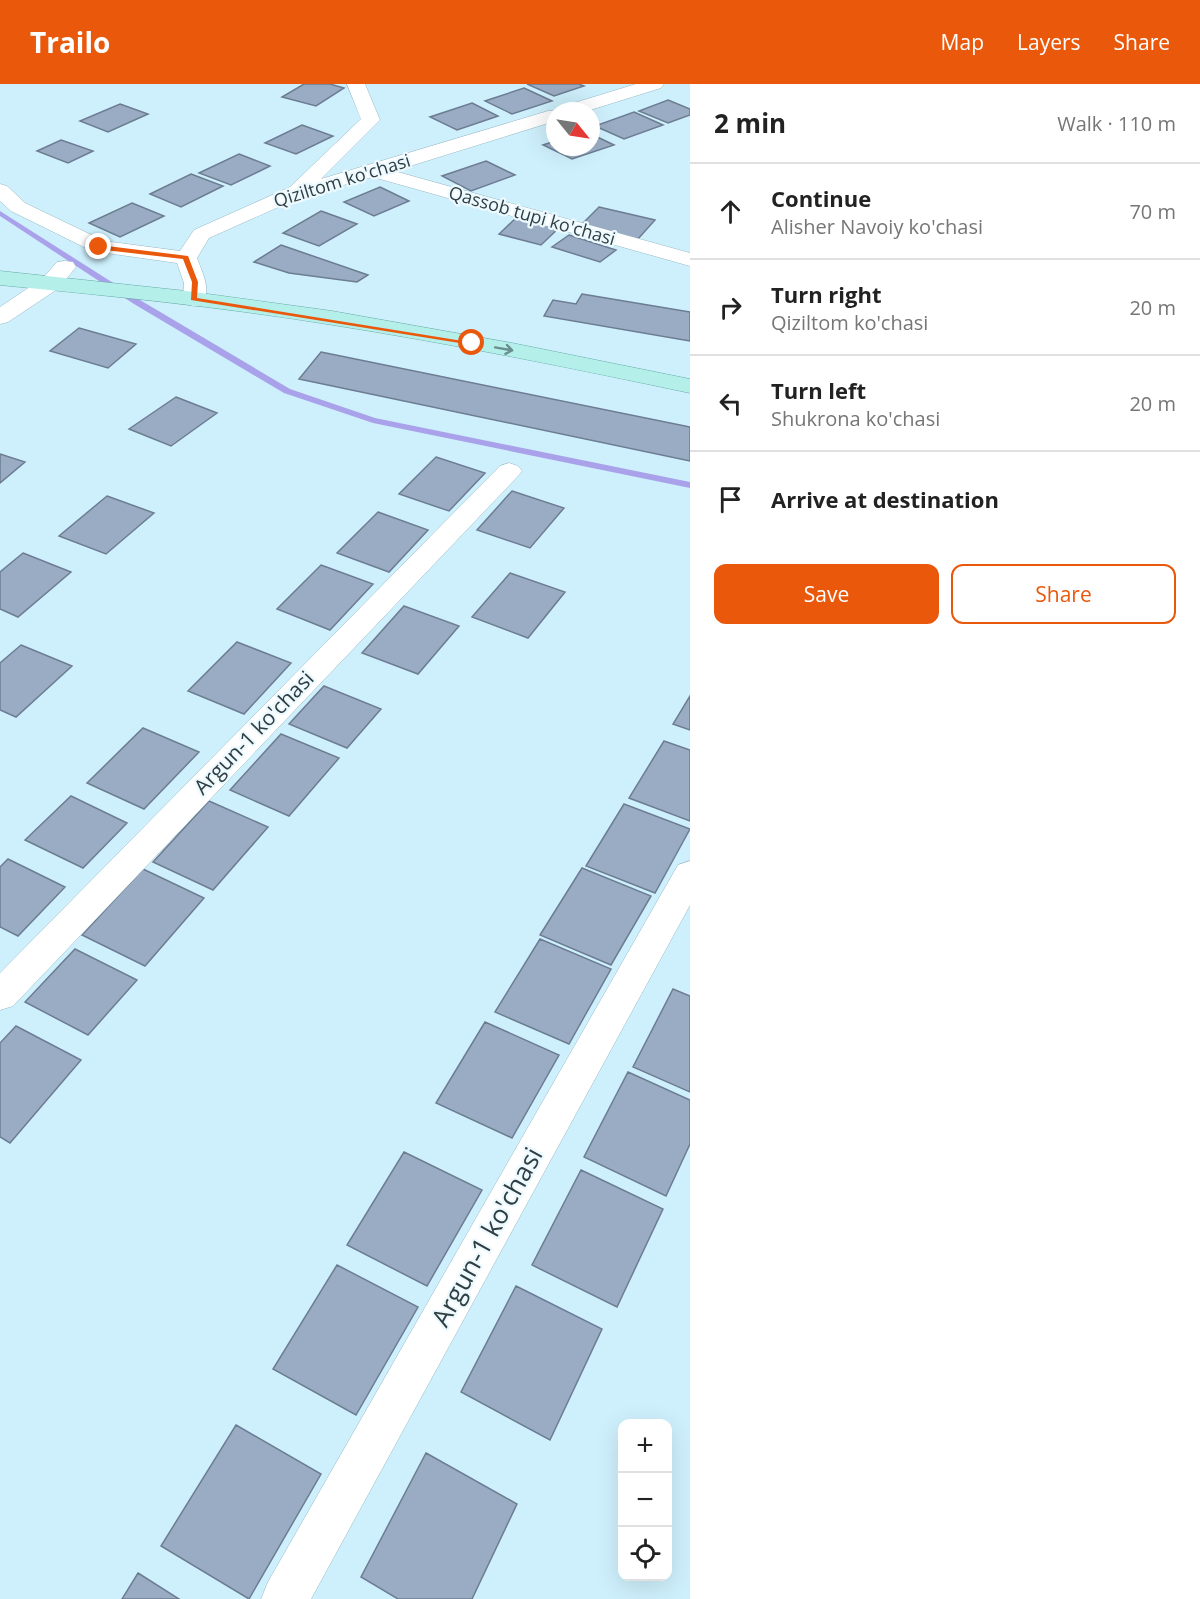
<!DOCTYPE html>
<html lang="en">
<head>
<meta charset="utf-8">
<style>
	:root { --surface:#fff; --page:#f2f2f2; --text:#222; --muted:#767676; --line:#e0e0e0; --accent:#ea580c }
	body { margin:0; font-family:"Open Sans",sans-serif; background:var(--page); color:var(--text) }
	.controls { position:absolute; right:18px; bottom:18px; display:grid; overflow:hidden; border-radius:12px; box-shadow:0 6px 24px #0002 }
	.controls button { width:54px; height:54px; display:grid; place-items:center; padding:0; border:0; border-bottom:2px solid var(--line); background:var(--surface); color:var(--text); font:30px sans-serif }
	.compass { position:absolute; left:546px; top:18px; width:54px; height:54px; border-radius:50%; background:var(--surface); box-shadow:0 6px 24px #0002; rotate:120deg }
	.stop { position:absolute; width:18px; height:18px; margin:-14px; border:4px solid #ea580c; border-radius:50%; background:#fff }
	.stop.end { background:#ea580c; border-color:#fff; box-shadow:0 2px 6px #0008 }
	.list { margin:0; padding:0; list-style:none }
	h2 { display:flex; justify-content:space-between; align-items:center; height:78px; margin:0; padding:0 24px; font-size:26px }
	h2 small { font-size:20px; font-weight:400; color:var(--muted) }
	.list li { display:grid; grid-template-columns:39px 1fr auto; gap:18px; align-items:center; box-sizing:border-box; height:96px; padding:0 24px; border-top:2px solid var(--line) }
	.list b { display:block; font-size:22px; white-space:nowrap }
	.list p { margin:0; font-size:20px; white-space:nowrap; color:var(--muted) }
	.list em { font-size:20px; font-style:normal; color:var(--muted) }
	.actions { display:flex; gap:12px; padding:18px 24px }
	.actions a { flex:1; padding:14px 0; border:2px solid var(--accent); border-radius:12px; text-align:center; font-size:21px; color:var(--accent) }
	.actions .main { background:var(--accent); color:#fff }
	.icon { flex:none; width:33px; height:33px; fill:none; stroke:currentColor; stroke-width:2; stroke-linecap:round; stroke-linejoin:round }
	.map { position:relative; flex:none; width:690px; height:1515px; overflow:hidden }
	header { display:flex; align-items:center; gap:36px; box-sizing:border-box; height:84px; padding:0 30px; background:var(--accent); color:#fff }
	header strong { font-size:28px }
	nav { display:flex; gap:33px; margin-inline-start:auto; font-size:21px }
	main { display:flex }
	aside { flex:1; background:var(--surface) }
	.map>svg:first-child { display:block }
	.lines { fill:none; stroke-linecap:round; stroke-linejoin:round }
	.stream { fill:#a9a2eb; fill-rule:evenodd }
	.building { fill:#9aacc3; stroke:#6c7d93; stroke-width:1.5 }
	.minor-casing { stroke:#98b9c4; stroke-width:1 }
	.major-casing { stroke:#66aba6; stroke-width:1 }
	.minor { fill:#fff; fill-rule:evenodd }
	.major { fill:#b5efea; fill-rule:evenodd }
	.oneway { stroke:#6c8e8e }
	.route { fill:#ea580c }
	.labels { text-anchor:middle; stroke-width:4.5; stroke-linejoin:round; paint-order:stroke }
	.far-street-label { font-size:18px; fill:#303e42; stroke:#ecf9fe }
	.street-label { font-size:21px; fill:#303e42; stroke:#ecf9fe }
	.near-street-label { font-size:26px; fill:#303e42; stroke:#ecf9fe }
</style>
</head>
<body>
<header>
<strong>Trailo</strong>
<nav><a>Map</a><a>Layers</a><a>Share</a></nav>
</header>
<main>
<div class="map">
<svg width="690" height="1515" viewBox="0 0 690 1515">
	<rect width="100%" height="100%" fill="#cef0fc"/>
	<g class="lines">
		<path class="stream" d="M0 127 140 216 290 305 375 334 690 398V404L373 339 284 309 134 220 0 132Z"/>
	</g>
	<path class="building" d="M304 0H330L344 4 316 22 282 13Z
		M527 0H579L584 2 554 12Z
		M524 4 552 17 512 30 485 17Z
		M668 16 690 25V31L668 39 639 27Z
		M472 19 498 32 457 46 430 33Z
		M120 20 148 30 108 48 80 37Z
		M634 28 663 41 624 55 595 42Z
		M302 41 333 52 296 70 265 59Z
		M591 50 614 61 572 75 543 61 555 57V63H591Z
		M61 56 93 67 68 79 37 67Z
		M239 70 270 82 231 101 199 89Z
		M486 77 515 91 471 107 442 92Z
		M191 90 223 102 181 123 150 110Z
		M380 103 409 117 374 132 344 118Z
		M132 119 164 132 120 153 89 139Z
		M599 123 655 136 638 155 581 141Z
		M321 127 357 140 319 162 283 149Z
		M518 132 560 143 541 161 499 150Z
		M569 151 616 166 600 178 552 163Z
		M281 161 368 191 357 198 289 189 254 178Z
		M582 210 690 228V257L544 232 553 216 576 220Z
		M79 244 136 260 108 284 50 267Z
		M321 268 690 343V377L299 295Z
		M176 313 217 329 171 362 129 345Z
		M0 370 25 378 0 399Z
		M436 373 485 389 449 427 399 410Z
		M512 407 564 424 530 464 477 446Z
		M107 412 154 429 106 470 59 452Z
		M378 428 428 446 389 488 337 469Z
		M23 469 71 488 18 533 0 525V488Z
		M321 481 373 500 330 546 277 525Z
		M510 489 565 508 528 554 472 533Z
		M404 522 459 542 418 590 362 569Z
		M237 558 291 579 244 630 188 607Z
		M21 561 72 582 16 633 0 626V579Z
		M324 602 381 625 347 664 289 640Z
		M690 612V646L673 640Z
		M143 644 199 668 144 725 87 699Z
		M281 650 339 674 289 732 230 706Z
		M664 657 690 666V737L629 714Z
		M71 712 127 739 83 784 25 756Z
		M209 717 268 743 213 806 153 778Z
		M624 720 690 745 655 809 586 782Z
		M8 775 65 803 18 852 0 843V783Z
		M582 784 651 812 611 881 540 851Z
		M143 785 204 814 145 882 82 851Z
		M540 855 611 885 569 960 495 928Z
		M75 865 137 896 88 951 25 918Z
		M673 905 690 912V1008L633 983Z
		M485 938 559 971 512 1054 436 1019Z
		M16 942 81 976 10 1059 0 1053V959Z
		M628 988 690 1016V1060L666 1112 584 1073Z
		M404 1068 482 1106 427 1202 347 1161Z
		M581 1086 663 1125 617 1223 532 1181Z
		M337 1181 418 1223 356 1331 273 1285Z
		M516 1202 602 1245 550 1356 461 1308Z
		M236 1341 321 1390 249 1515 161 1462Z
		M426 1369 517 1420 472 1515H398L361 1493Z
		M138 1489 179 1515H122Z"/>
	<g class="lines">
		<defs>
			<path id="minor" d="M347 0H365L380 36 321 95 548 27 559 26 561 23 636 0H664L661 4 587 27H555V37L394 87 690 169V182L373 93 303 112 209 154 197 174C202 188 212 206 202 220L194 222 186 220 183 215 184 199 177 179 92 167 11 127 0 117V100L7 102 25 119 104 157 180 167 194 146 290 103 361 35Z
				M65 177 73 178 76 183 59 204 8 238 0 240V223L43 194 57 178Z
				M509 379 518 382 522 387 518 392 13 922 0 926V889L500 382Z
				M690 777V821L311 1515H261L268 1498 678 781Z"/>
			<path id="major" d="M0 187 186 207 332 227 512 259 690 295V309C572 284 453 260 333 241 223 223 111 212 0 201Z"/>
		</defs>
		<use href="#minor" class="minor-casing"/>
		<use href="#major" class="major-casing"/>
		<use href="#minor" class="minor"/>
		<use href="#major" class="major"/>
	</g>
	<defs><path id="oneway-shaft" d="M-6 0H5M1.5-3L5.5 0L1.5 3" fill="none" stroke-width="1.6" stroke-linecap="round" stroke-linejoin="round" transform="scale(1.5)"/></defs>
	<use class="oneway" href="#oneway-shaft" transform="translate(504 265) rotate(10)"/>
	<path class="route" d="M99 161 188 172 198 198 197 214 475 259 472 261 191 216 192 198 183 175 96 165Z"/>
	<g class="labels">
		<g class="far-street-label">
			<text transform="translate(342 97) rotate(-17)" y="6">Qiziltom ko'chasi</text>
			<text transform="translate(532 132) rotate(16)" y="6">Qassob tupi ko'chasi</text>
		</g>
		<g class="street-label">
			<text transform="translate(254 649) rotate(-46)" y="7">Argun-1 ko'chasi</text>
		</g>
		<g class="near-street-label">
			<text transform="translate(487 1153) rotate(-61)" y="9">Argun-1 ko'chasi</text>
		</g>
	</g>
</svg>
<div class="controls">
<button>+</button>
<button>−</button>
<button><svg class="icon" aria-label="locate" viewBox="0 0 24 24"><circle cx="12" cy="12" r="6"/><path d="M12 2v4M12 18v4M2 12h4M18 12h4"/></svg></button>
</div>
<svg class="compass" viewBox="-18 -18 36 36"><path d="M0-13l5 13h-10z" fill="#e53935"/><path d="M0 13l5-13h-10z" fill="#767676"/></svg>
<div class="stop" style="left:472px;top:259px"></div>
<div class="stop end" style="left:99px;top:163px"></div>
</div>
<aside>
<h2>2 min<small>Walk · 110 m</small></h2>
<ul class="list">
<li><svg class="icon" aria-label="ahead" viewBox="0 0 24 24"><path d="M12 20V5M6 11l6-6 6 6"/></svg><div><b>Continue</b><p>Alisher Navoiy ko'chasi</p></div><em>70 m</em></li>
<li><svg class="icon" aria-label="right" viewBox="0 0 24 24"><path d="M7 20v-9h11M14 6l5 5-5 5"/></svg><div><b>Turn right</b><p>Qiziltom ko'chasi</p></div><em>20 m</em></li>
<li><svg class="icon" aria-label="left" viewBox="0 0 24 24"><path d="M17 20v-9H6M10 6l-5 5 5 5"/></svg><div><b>Turn left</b><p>Shukrona ko'chasi</p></div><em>20 m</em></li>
<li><svg class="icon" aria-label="arrive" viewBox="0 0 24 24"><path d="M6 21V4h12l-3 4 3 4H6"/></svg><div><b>Arrive at destination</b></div></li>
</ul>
<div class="actions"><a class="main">Save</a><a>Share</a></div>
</aside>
</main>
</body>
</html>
